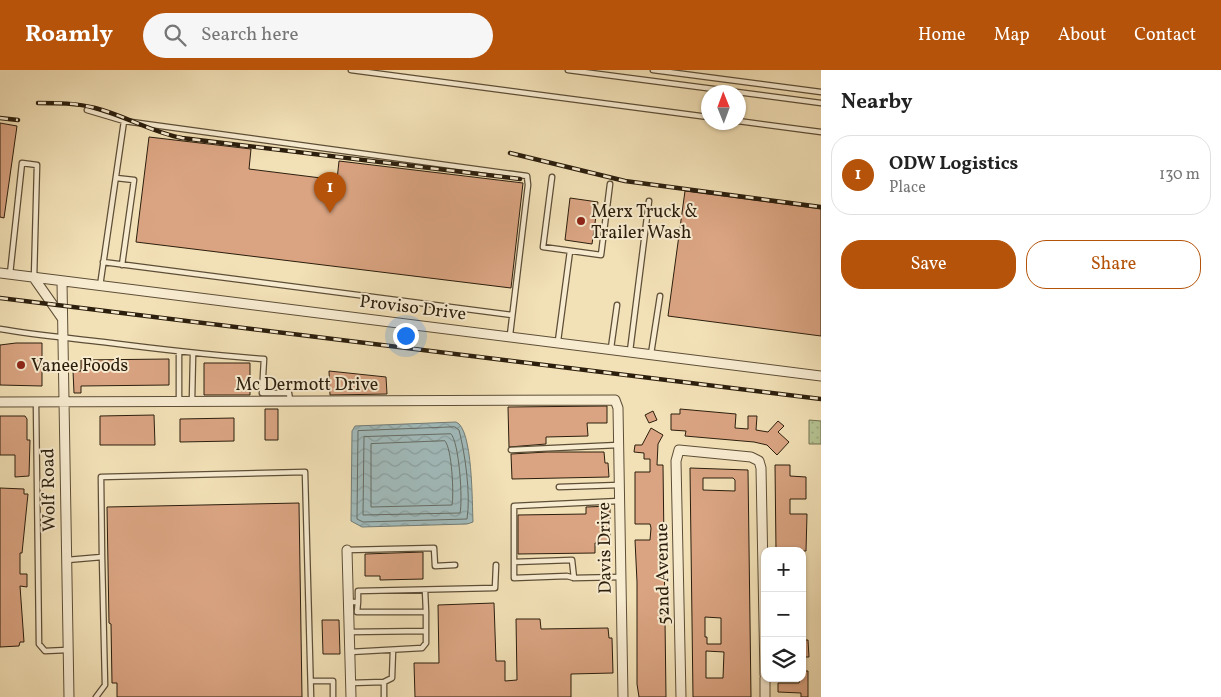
<!DOCTYPE html>
<html lang="en">
<head>
<meta charset="utf-8">
<style>
	:root { --surface:#fff; --page:#f6f6f6; --text:#222; --muted:#767676; --line:#e0e0e0; --accent:#b45309 }
	body { margin:0; font-family:Vollkorn,serif; background:var(--page); color:var(--text) }
	.controls { position:absolute; right:15px; bottom:15px; display:grid; overflow:hidden; border-radius:10px; box-shadow:0 1px 4px #0004 }
	.controls button { width:45px; height:45px; display:grid; place-items:center; padding:0; border:0; border-bottom:1px solid var(--line); background:var(--surface); color:var(--text); font:25px sans-serif }
	.compass { position:absolute; left:701px; top:15px; width:45px; height:45px; border-radius:50%; background:var(--surface); box-shadow:0 1px 4px #0004; rotate:359deg }
	.you { position:absolute; left:405px; top:265px; width:18px; height:18px; margin:-12px; border:4px solid #fff; border-radius:50%; background:#1a73e8; box-shadow:0 0 0 8px #1a73e833 }
	.badge { display:grid; place-items:center; width:32px; height:32px; border-radius:50%; background:var(--accent); color:#fff; font-size:16px; font-weight:700 }
	.pin { position:absolute; translate:-50% -41px; filter:drop-shadow(0 1px 2px #0008) }
	.pin::after { content:''; position:absolute; top:26px; width:18px; height:15px; background:inherit; clip-path:polygon(0 0,100% 0,50% 100%) }
	.list { margin:0; padding:0; list-style:none }
	h2 { display:flex; justify-content:space-between; align-items:center; height:65px; margin:0; padding:0 20px; font-size:21px }
	h2 small { font-size:16px; font-weight:400; color:var(--muted) }
	.list li { display:grid; grid-template-columns:32px 1fr auto; gap:15px; align-items:center; box-sizing:border-box; height:80px; margin:0 10px 10px; padding:0 10px; border:1px solid var(--line); border-radius:20px }
	.list b { display:block; font-size:19px; white-space:nowrap }
	.list p { margin:0; font-size:16px; white-space:nowrap; color:var(--muted) }
	.list em { font-size:16px; font-style:normal; color:var(--muted) }
	.actions { display:flex; gap:10px; padding:15px 20px }
	.actions a { flex:1; padding:11px 0; border:1px solid var(--accent); border-radius:20px; text-align:center; font-size:18px; color:var(--accent) }
	.actions .main { background:var(--accent); color:#fff }
	.icon { flex:none; width:28px; height:28px; fill:none; stroke:currentColor; stroke-width:2; stroke-linecap:round; stroke-linejoin:round }
	.map { position:relative; flex:none; width:821px; height:627px; overflow:hidden }
	header { display:flex; align-items:center; gap:30px; box-sizing:border-box; height:70px; padding:0 25px; background:var(--accent); color:#fff }
	header strong { font-size:24px }
	nav { display:flex; gap:28px; margin-inline-start:auto; font-size:18px }
	.search { width:350px; height:45px; background:var(--page); display:flex; align-items:center; gap:12px; box-sizing:border-box; padding:0 18px; border-radius:28px; color:var(--muted); font-size:19px }
	main { display:flex }
	aside { flex:1; background:var(--surface) }
	.map>svg:first-child { display:block }
	.park { fill:url(#park-dots); stroke:#707050 }
	.water { fill:url(#water-waves); stroke:#727c75 }
	.lines { fill:none; stroke-linecap:round; stroke-linejoin:round }
	.shore { stroke:#666c64; stroke-width:1 }
	.building { fill:#daa482; stroke:#2b1e0d; fill-rule:evenodd }
	.service-casing { stroke:#5d4e37; stroke-width:7 }
	.minor-casing { stroke:#5d4e37; stroke-width:11 }
	.service { stroke:#f7ebd0; stroke-width:4.5 }
	.minor { stroke:#f7ebd0; stroke-width:9 }
	.rail-casing { stroke:#2b1e0d; stroke-width:4.5 }
	.rail { stroke:#f7ebd0; stroke-width:2.5; stroke-dasharray:8; stroke-linecap:butt }
	.poi-dot { fill:#8f2418; stroke:#f7ebd0; stroke-width:2 }
	.labels { text-anchor:middle; stroke-width:4; stroke-linejoin:round; paint-order:stroke }
	.poi-label { font-size:18px; fill:#2b1e0d; stroke:#f7ebd0; text-anchor:start }
	.street-label { font-size:18px; fill:#2b1e0d; stroke:#f7ebd0 }
</style>
</head>
<body>
<header>
<strong>Roamly</strong>
<div class="search"><svg class="icon" aria-label="search" viewBox="0 0 24 24"><circle cx="10" cy="10" r="6"/><path d="M15 15l6 6"/></svg>Search here</div>
<nav><a>Home</a><a>Map</a><a>About</a><a>Contact</a></nav>
</header>
<main>
<div class="map">
<svg width="821" height="627" viewBox="0 0 821 627">
	<defs>
		<pattern id="park-dots" width="8" height="8" patternUnits="userSpaceOnUse" patternTransform="scale(1.25)"><rect width="8" height="8" fill="#b6c392"/><path d="M2 2h.1M6 6h.1" fill="none" stroke="#9da77d" stroke-width="1.8" stroke-linecap="round"/></pattern>
		<pattern id="water-waves" width="16" height="10" patternUnits="userSpaceOnUse" patternTransform="scale(1.25)"><rect width="16" height="10" fill="#a1baba"/><path d="M0 5q4-4 8 0t8 0" fill="none" stroke="#8b9f9f"/></pattern>
	</defs>
	<rect width="100%" height="100%" fill="#f2e0b6"/>
	<filter id="stains"><feTurbulence type="fractalNoise" baseFrequency=".004" numOctaves="4"/><feColorMatrix values="0 0 0 0 .2 0 0 0 0 .09 0 0 0 0 .02 0 0 0 .5 -.17"/></filter>
	<radialGradient id="worn" r=".72"><stop offset=".6" stop-color="#630" stop-opacity="0"/><stop offset="1" stop-color="#630" stop-opacity=".3"/></radialGradient>
	<path class="park" d="M809 350 821 351V374H809Z"/>
	<path class="water" d="M456 352C473 358 472 434 473 452L467 454 362 457 351 451 352 361 355 356Z"/>
	<g class="lines">
		<path class="shore" d="M455 357 459 360C465 383 471 425 467 449L363 452 357 449 358 361Z
			M451 364C459 371 463 430 460 443L363 445 364 367Z
			M445 371C452 378 454 425 452 435L371 437V374Z"/>
	</g>
	<path class="building" d="M0 53 17 56 4 148 0 147Z
		M149 67 251 79 249 99 337 110 339 91 523 113 511 218 136 172Z
		M685 121 821 139V266L668 246Z
		M570 128 598 132 592 174 565 170Z
		M16 273H42V316L0 315V275Z
		M169 289V315L81 316V323H74L73 301H81V290Z
		M204 293H250V325H204Z
		M329 301 386 307 387 324 330 325Z
		M607 336V353H587L588 366 546 367V374L509 377 508 337Z
		M265 339H278V370H265Z
		M680 339 736 344 735 358 748 359V346H757L756 360 768 362 778 351 784 356 778 362 789 372 777 385 767 375 754 372 685 366 686 361 671 360V344H680Z
		M653 341 657 350 649 353 645 345Z
		M154 345 155 375H100V346Z
		M0 346H25L27 349V370H30L29 406 15 407V385H0Z
		M234 348V371L180 372V349Z
		M651 358 663 365 658 374 657 395H663L666 627H639L637 614V512L635 470H650L651 458 650 454H635V402H650V389H644V383L634 382 635 375H642Z
		M547 382H604L605 393H608L609 407 512 409 511 384Z
		M775 395H790V406L806 407V429H790V444H807L806 481 776 480Z
		M690 398 748 400 751 627H693ZM703 408H733L735 410V421L703 420ZM705 547 721 548V574H707V567H705ZM706 581 724 582 723 608H706Z
		M0 418 24 419V424H28L22 483H20V504H27V517L20 516 24 572H20L19 576 0 577Z
		M299 433 302 627H117V613H112L111 554 109 553 107 437Z
		M610 436V473H595V483L518 484V445L586 444V437Z
		M423 482V509L380 510V506H365V484Z
		M494 533 496 591H505V611L517 610 516 549H540L541 559 608 558 609 568H612L613 603 571 604V627H415L414 593H439L438 535Z
		M322 550H339L340 584H323Z
		M802 570H808L809 587H802Z
		M802 601H808V627H801V623L778 622V613H799Z"/>
	<g class="lines">
		<defs>
			<path id="service" d="M351 0 708 47
				M568 0 821 33
				M653 0 821 22
				M87 40 124 51
				M738 51 821 62
				M552 107 543 177 601 185 610 114
				M116 108 134 110 122 195
				M103 192 512 245
				M10 204 22 93 37 95 34 208
				M100 216 124 51 527 106 528 115 510 265
				M0 259C34 265 69 268 103 272 157 279 209 285 264 289L262 323H289L290 330
				M558 271 570 181
				M611 278 617 235
				M630 281 649 131
				M651 284 660 226
				M179 330V282
				M192 330 193 285
				M36 332 39 574 45 581 67 580
				M511 380 618 375
				M559 417 619 415
				M347 480 434 478 435 496 455 495
				M102 487 101 407 305 402 311 627
				M67 490 102 487 105 615 96 627
				M514 492V436L619 431
				M574 508 572 490 514 492V508L567 506 574 508 621 507
				M425 520 426 542
				M348 532H358V521L495 518 496 495
				M349 562 426 561
				M350 582 422 578 426 573V542H357L358 532
				M311 611H333V627
				M384 612 392 608 393 580
				M350 613 384 612V627"/>
			<path id="minor" d="M0 203 821 306
				M34 208 62 248
				M62 212 69 627
				M0 332 615 330 618 338 623 627
				M347 480 351 627
				M765 608V627
				M681 627 676 391 679 380 751 387 759 391 761 398 765 605"/>
		</defs>
		<use href="#service" class="service-casing"/>
		<use href="#minor" class="minor-casing"/>
		<use href="#service" class="service"/>
		<use href="#minor" class="minor"/>
		<defs>
			<path id="rail" d="M38 33C57 33 77 33 95 38 126 46 151 62 182 68L520 109
				M0 48 18 50
				M510 83 625 111 821 137
				M0 228 821 329"/>
		</defs>
		<use href="#rail" class="rail-casing"/>
		<use href="#rail" class="rail"/>
	</g>
	<g class="poi-dot">
		<circle cx="581" cy="151" r="5"/>
		<circle cx="21" cy="295" r="5"/>
	</g>
	<g class="labels">
		<g class="poi-label">
			<text x="591" y="147">Merx Truck &amp;<tspan x="591" dy="21">Trailer Wash</tspan></text>
			<text x="31" y="301">Vanee Foods</text>
		</g>
		<g class="street-label">
			<text transform="translate(413 237) rotate(7)" y="6">Proviso Drive</text>
			<text x="307" y="320">Mc Dermott Drive</text>
			<text transform="translate(48 420) rotate(-91)" y="6">Wolf Road</text>
			<text transform="translate(604 478) rotate(-91)" y="6">Davis Drive</text>
			<text transform="translate(662 504) rotate(-91)" y="6">52nd Avenue</text>
		</g>
	</g>
	<rect width="100%" height="100%" filter="url(#stains)"/>
	<rect width="100%" height="100%" fill="url(#worn)"/>
</svg>
<div class="controls">
<button>+</button>
<button>−</button>
<button><svg class="icon" aria-label="layers" viewBox="0 0 24 24"><path d="M12 4l9 5-9 5-9-5zM3 14l9 5 9-5"/></svg></button>
</div>
<svg class="compass" viewBox="-18 -18 36 36"><path d="M0-13l5 13h-10z" fill="#e53935"/><path d="M0 13l5-13h-10z" fill="#767676"/></svg>
<div class="you"></div>
<div class="pin badge" style="left:330px;top:143px">1</div>
</div>
<aside>
<h2>Nearby<small></small></h2>
<ul class="list">
<li><span class="badge">1</span><div><b>ODW Logistics</b><p>Place</p></div><em>130 m</em></li>
</ul>
<div class="actions"><a class="main">Save</a><a>Share</a></div>
</aside>
</main>
</body>
</html>
